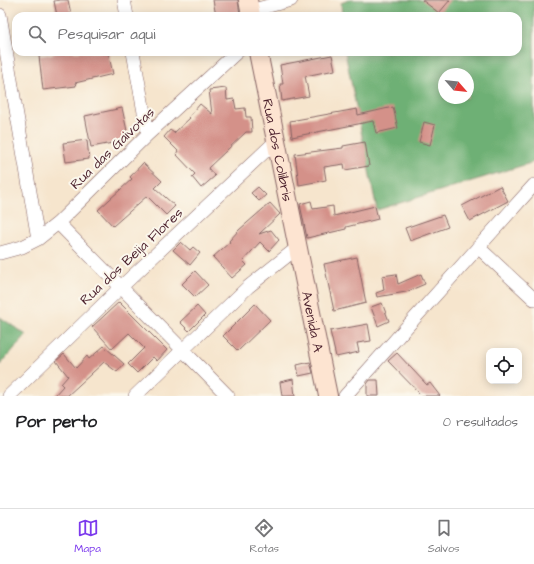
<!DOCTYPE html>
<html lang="pt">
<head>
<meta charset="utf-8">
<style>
	:root { --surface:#fff; --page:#f6f6f6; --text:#202124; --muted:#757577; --line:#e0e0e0; --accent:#7c3aed }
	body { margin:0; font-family:"Architects Daughter",sans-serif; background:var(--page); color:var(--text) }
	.controls { position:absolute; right:12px; bottom:12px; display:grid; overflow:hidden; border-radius:8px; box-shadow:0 2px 10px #0003 }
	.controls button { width:36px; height:36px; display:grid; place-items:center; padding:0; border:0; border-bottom:1px solid var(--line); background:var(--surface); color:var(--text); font:20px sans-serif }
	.compass { position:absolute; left:438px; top:68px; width:36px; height:36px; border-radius:50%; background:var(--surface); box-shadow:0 2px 10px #0003; rotate:118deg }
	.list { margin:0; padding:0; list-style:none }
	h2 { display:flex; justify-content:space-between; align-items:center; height:52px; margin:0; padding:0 16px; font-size:17px }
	h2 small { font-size:13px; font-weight:400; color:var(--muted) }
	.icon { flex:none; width:22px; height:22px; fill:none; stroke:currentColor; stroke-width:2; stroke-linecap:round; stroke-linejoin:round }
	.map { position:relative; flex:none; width:534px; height:396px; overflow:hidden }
	.search { position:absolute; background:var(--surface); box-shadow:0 2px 10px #0003; left:12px; right:12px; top:12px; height:44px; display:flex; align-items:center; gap:10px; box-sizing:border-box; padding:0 14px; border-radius:12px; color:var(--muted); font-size:15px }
	.sheet { height:112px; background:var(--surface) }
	nav { display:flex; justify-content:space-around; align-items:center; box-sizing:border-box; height:56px; border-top:1px solid var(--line); background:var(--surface); font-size:11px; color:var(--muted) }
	nav a { display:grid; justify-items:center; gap:2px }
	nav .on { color:var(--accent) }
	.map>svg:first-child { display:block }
	.forest { fill:#6eb074; stroke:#5c6850; fill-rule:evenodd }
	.building { fill:#d49189 }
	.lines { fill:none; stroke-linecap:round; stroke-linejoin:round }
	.street-casing { stroke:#866464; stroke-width:14 }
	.secondary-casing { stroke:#866464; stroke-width:20 }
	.street { stroke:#fff; stroke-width:13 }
	.secondary { stroke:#fde4d1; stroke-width:18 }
	.labels { text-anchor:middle; stroke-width:4; stroke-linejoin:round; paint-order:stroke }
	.street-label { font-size:14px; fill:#4a1f2b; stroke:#fbf7ec }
</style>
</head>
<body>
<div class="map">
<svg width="534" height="396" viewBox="0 0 534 396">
	<rect width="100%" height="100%" fill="#fbf7ec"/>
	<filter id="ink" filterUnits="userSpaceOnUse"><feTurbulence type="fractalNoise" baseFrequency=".025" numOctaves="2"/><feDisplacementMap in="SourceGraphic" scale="8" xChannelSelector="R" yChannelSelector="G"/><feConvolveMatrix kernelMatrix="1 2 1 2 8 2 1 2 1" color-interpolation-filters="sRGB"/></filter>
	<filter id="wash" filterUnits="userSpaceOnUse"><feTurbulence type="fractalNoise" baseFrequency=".012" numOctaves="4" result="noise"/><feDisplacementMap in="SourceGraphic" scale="16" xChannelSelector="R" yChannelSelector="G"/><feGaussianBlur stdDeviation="0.9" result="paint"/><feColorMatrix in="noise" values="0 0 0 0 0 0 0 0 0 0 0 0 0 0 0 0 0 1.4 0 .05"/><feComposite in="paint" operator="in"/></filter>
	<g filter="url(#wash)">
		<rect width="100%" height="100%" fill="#f6e5cd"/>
		<path class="forest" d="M349 0H534V162L377 210 345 52H518V16H342L341 3ZM444 74H468V98H444Z
			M0 317 26 335 0 365Z"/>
		<g id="blocks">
			<path class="building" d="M60 0H68L71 14 57 16 54 1Z
				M213 0H238L240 16H216Z
				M422 0H450L439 13Z
				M63 52H108L113 74 75 83 76 86 43 90 39 56Z
				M332 55 335 70 305 76 309 96 282 101 280 84H283L280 65Z
				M226 88 227 100 234 99 236 109 245 108 246 117H251L252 132H246L208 168 215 176 201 188 192 177 195 174 176 154 178 151 164 137 170 130 174 133 190 118 189 117 200 104 212 114 209 90Z
				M393 107 398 128 376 133 373 121 292 137 290 121 357 109 358 115Z
				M122 108 129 140 91 147 85 116Z
				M424 122 435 125 430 145 419 142Z
				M87 140 89 159 66 162 63 143Z
				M365 142 369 166 345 170 344 164 324 167 326 180 299 185 295 154 343 148V146Z
				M143 163 162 181 155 188 175 206 166 215 147 196 113 226 98 210 132 179 130 177Z
				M500 186 508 201 470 221 462 206Z
				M258 187 266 195 259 201 251 193Z
				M311 201 313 209 333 206 334 216 375 206 378 219 346 227V229L307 238 300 204Z
				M270 203 280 214 259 234 271 230 279 240 269 251 260 242 243 261 247 265 232 278 213 257 230 242 229 241 239 230Z
				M443 215 448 227 410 241 405 228Z
				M181 242 190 250 193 247 200 253 190 265 173 250Z
				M357 257 366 303 334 311 324 264Z
				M195 271 208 285 195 297 182 284Z
				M396 274 398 284 421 274 425 284 406 292 377 297 376 293 384 290 382 276Z
				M119 302 167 350 157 361 153 357 137 373 128 364 144 348 129 333 112 349 92 327Z
				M382 303 389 321 378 326 371 307Z
				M255 304 270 320 238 351 223 336Z
				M197 306 205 315 189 331 180 322Z
				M368 324 371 341 357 343 359 352 336 357 330 331Z
				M104 346 124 364 117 372 104 362 67 396H54L63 386 61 384 68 376 56 361 64 354 76 368 87 356 89 359Z
				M397 353 427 385 430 383 440 396H422L388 361Z
				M310 362 313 373 299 376 297 365Z
				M293 379 295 396H282L280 382Z
				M370 380H378L379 396H367V384Z"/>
		</g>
	</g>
	<g filter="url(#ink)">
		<use href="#blocks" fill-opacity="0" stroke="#866464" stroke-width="1"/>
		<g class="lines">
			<defs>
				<path id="street" d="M124 0 127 16
					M250 11 291 0
					M0 15 38 239
					M133 52 148 134
					M58 223 228 396
					M478 247 534 299
					M0 253 22 247 38 239 58 223 148 134 237 52
					M9 396 120 288 276 141
					M135 396 248 287 297 248
					M345 396 534 185"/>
				<g id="secondary">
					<path d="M248 0 251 16"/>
					<path id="s1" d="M258 52 328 396"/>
				</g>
			</defs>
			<use href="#street" class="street-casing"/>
			<use href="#secondary" class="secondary-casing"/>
			<use href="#street" class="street"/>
			<use href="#secondary" class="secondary"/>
		</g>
	</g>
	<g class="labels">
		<g class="street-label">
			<text transform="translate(112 148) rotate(-44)" y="5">Rua das Gaivotas</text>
			<text dy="5" stroke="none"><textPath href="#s1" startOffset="100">Rua dos Colibris</textPath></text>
			<text transform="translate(131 256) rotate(-43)" y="5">Rua dos Beija Flores</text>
			<text dy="5" stroke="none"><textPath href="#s1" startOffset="275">Avenida A</textPath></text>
		</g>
	</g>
</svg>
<div class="controls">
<button><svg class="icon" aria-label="locate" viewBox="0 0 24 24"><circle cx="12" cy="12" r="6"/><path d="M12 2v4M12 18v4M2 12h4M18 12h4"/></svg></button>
</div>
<svg class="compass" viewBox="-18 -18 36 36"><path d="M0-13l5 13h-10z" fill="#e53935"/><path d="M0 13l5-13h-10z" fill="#757577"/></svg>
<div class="search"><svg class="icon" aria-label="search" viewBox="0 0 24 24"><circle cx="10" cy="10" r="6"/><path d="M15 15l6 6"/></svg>Pesquisar aqui</div>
</div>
<section class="sheet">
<h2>Por perto<small>0 resultados</small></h2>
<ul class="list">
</ul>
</section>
<nav>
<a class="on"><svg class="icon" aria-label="map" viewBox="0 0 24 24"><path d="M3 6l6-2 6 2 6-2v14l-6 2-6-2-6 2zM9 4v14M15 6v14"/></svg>Mapa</a>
<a><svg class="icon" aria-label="directions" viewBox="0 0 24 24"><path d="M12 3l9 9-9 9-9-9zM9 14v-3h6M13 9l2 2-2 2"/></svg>Rotas</a>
<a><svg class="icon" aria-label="saved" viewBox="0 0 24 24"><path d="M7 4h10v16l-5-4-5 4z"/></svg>Salvos</a>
</nav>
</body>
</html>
